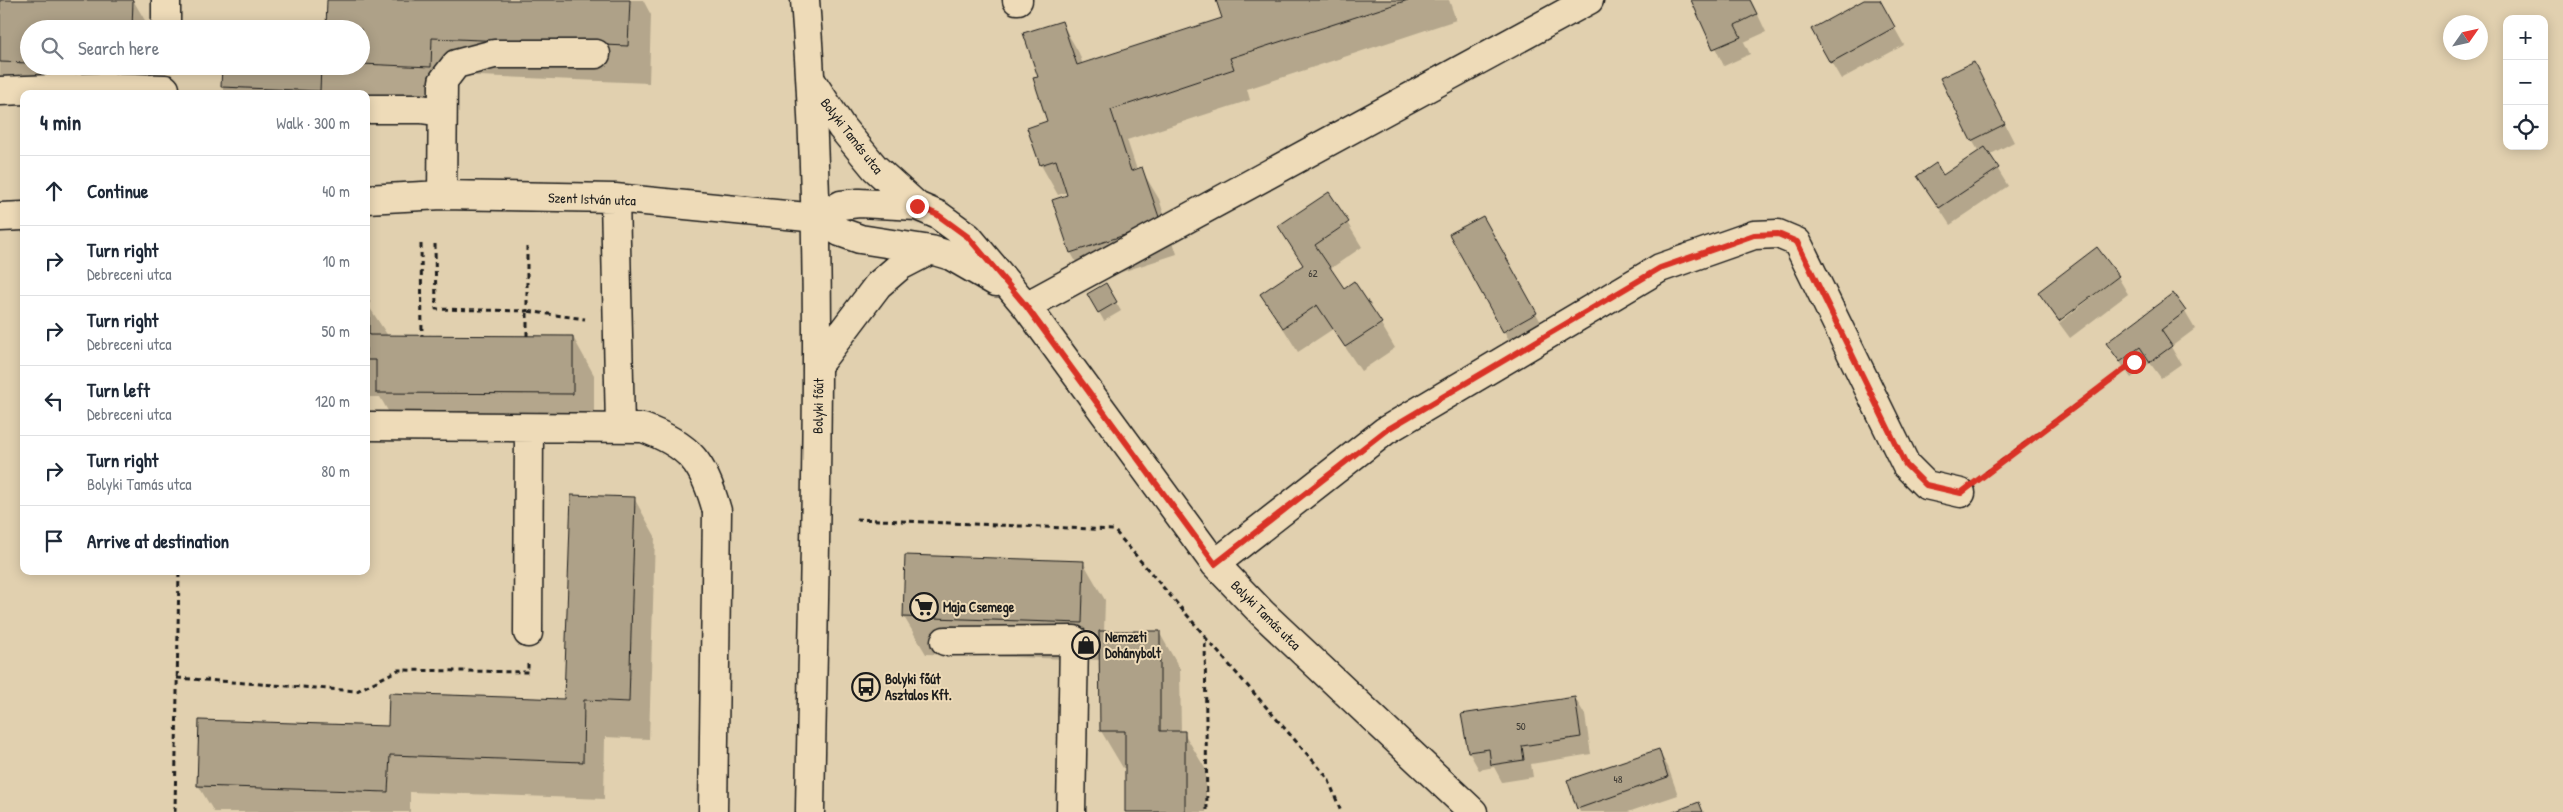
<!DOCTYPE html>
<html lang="en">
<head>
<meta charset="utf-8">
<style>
	:root { --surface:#fff; --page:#f2f2f3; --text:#1f2937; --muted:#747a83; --line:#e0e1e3 }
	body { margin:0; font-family:"Patrick Hand",sans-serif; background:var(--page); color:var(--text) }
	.controls { position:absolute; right:15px; top:15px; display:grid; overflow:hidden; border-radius:10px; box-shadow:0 2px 12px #0003 }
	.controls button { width:45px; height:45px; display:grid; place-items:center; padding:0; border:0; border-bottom:1px solid var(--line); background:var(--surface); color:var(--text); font:25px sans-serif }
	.compass { position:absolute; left:2443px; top:15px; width:45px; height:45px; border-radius:50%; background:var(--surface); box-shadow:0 2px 12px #0003; rotate:56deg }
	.stop { position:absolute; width:15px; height:15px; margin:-11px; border:4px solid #d93025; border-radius:50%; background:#fff }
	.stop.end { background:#d93025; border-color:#fff; box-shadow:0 1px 5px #0008 }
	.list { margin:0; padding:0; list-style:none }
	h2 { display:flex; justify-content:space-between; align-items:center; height:65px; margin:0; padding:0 20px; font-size:21px }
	h2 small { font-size:16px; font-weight:400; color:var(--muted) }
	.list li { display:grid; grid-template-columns:32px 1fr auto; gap:15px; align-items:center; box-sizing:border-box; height:70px; padding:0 20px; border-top:1px solid var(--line) }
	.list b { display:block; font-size:19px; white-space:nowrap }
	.list p { margin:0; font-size:16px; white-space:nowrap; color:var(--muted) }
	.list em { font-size:16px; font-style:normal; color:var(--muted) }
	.icon { flex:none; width:28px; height:28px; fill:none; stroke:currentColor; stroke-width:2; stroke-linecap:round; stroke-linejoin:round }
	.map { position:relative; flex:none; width:2563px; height:812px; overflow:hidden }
	.search { position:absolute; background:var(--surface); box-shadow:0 2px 12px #0003; left:20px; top:20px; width:350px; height:55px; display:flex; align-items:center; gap:12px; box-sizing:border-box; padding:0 18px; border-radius:28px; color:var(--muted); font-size:19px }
	.panel { position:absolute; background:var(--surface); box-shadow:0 2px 12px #0003; left:20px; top:90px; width:350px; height:485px; border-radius:10px }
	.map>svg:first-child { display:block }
	.shadow { fill:#0003 }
	.building { fill:#aea188; stroke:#1c1c1c }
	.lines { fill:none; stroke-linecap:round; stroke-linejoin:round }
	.minor-casing { stroke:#1c1c1c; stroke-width:31 }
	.major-casing { stroke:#1c1c1c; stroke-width:31 }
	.path { stroke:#1c1c1c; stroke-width:3; stroke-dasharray:5 4; stroke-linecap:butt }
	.minor { stroke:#eedbb8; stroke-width:28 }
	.major { stroke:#eedbb8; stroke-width:28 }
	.route { stroke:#d93025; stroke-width:6 }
	.labels { text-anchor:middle; stroke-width:4; stroke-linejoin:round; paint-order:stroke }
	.number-label { font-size:11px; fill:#403d37 }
	.street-label { font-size:14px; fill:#1c1c1c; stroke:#eedbb8 }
	.poi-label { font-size:14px; font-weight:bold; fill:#1c1c1c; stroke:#eedbb8; text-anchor:start }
</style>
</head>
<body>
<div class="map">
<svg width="2563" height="812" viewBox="0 0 2563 812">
	<rect width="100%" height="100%" fill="#e1d0af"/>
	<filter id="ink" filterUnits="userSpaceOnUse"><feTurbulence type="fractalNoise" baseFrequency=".02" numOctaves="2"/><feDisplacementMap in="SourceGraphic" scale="10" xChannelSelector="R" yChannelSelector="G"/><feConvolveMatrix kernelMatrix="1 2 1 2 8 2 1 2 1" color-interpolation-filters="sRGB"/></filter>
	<g filter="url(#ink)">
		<path class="shadow" d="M0 0H133L150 29H29V66H153L152 94 0 98Z
			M329 0H643L651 15 649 83 453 75 452 104 366 100V94H226L222 87 223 66H361V29Z
			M1218 0H1449L1456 20 1247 89 1250 100 1127 140 1137 170 1141 169 1159 199 1177 254 1088 283 1071 253 1053 201 1069 196 1067 192 1058 195 1041 165 1048 122 1039 78 1061 22 1079 53 1083 65 1223 18Z
			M1692 0H1751L1766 32 1744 42 1750 54 1724 66Z
			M1866 0H1879L1904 45 1841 79 1831 62Z
			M1983 81 2014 142 1989 155 2008 186 1950 225 1918 176H1943L1979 152 1972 140Z
			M1329 193 1362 247 1330 269 1343 290 1381 324 1395 348 1361 371 1333 329 1298 352 1262 294 1304 267 1279 226Z
			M1451 234 1492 235 1546 331 1514 349Z
			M2117 275 2058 321 2039 293Z
			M2118 277 2128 294 2070 338 2059 323Z
			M1105 284 1121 311 1104 321 1089 295Z
			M366 302 388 336 573 337 594 375V431L399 430 380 397H366Z
			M2185 312 2195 329 2171 347 2181 364 2161 378 2150 363 2131 378 2107 343Z
			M634 498 655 536 649 739 605 737 604 799 410 792V812H214L198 785 389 727 566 700Z
			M1083 562 1105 600 1104 632H1159L1180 669 1181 733H1184L1206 770V812H1126V768H1123L1101 731V660L926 654 904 617Z
			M1575 698 1585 715 1591 754 1531 764 1533 777 1502 782 1494 767 1479 770 1469 752 1463 715Z
			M1658 750 1668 767 1678 795 1628 812H1580L1578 808Z"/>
		<path class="building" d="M0 0H133L132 29H29V63L0 62Z
			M327 0H630L628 46 432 38 431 67 361 64V29H326Z
			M1216 0H1408L1230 58 1234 69 1111 110 1131 171 1142 167 1161 223 1070 253 1052 200 1067 195 1056 160 1040 165 1027 128 1047 121 1033 78 1038 77 1023 33 1062 21 1077 65 1222 18Z
			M1691 0H1750L1757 14 1735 25 1741 37 1713 49Z
			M1864 0H1880L1895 27 1830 63 1811 29Z
			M1974 62 2005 124 1971 141 1940 78Z
			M222 66H321L320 91 221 87Z
			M1985 147 1999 168 1939 208 1917 176 1936 163 1943 175Z
			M1329 192 1349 222 1315 245 1344 288 1354 281 1382 323 1345 347 1317 305 1283 328 1260 294 1303 265 1278 226Z
			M1483 216 1537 313 1503 332 1449 234Z
			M2097 247 2119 276 2059 321 2038 292Z
			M1106 283 1117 302 1098 313 1087 294Z
			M2173 293 2186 311 2161 330 2172 346 2150 362 2140 347 2120 362 2106 343Z
			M366 301H369V335L573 336V394L376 393V360H366Z
			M571 495 635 497 629 702 584 700 583 762 390 755 388 792 197 786 199 720 388 726 389 693 564 699Z
			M905 555 1084 561 1082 623 903 617Z
			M1099 631H1160V731H1185V812H1125V731H1100Z
			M1575 697 1581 737 1522 746 1524 760 1491 765 1489 749 1468 752 1461 714Z
			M1659 749 1668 777 1577 809 1567 780Z
			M1699 802 1703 812H1673Z"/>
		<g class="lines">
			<defs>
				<path id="minor" d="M1017 0H1018
					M166 29V0
					M812 82 842 128 875 168 917 206 938 215 968 237 1026 306 1215 564 1262 613 1473 812
					M0 91 105 87 165 89
					M366 109H421L442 112
					M442 195 443 81 456 64 494 54H596
					M615 198 620 427
					M366 199 442 195 615 198 817 218 840 232 860 239 931 250 951 256 996 282
					M0 217 24 216
					M817 218 841 205 859 203 917 206
					M1026 306 1589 0
					M819 363 878 285 900 266 931 250
					M366 426 643 428C690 445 704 463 717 511L713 812
					M1215 564 1385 431 1660 268 1754 235 1778 234 1797 242 1906 465 1926 485 1961 493
					M528 633 529 428
					M945 641 1074 640 1071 812"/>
				<path id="major" d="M805 0C826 271 814 541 810 812"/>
			</defs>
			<use href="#minor" class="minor-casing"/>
			<use href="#major" class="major-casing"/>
			<path class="path" d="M421 244 422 335
				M435 244 436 309 527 311V247
				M527 336V311L585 319
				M1986 473 2133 363
				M856 519 1114 530 1205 636 1207 812
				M1205 637 1328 778 1341 812
				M177 678 357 691 398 670 528 672V664
				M175 812 179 571"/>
			<use href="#minor" class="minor"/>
			<use href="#major" class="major"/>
		</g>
	</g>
	<g class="lines" filter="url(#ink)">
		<path class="route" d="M917 206 938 215 968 237 1026 306 1215 564 1385 431 1660 268 1754 235 1778 234 1797 242 1906 465 1926 485 1961 493 2134 362"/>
	</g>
	<defs>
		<symbol id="supermarket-ring" viewBox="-11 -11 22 22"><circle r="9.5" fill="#eedbb8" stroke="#1c1c1c" stroke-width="1.5"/><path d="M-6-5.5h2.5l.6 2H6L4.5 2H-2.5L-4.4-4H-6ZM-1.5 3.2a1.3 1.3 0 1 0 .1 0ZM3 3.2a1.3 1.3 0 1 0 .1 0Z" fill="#1c1c1c"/></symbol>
		<symbol id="shop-ring" viewBox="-11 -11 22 22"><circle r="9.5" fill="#eedbb8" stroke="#1c1c1c" stroke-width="1.5"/><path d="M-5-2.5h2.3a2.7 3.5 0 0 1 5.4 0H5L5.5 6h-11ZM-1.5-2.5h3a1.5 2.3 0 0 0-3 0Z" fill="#1c1c1c"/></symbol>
		<symbol id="bus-ring" viewBox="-11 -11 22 22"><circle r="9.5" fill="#eedbb8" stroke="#1c1c1c" stroke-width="1.5"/><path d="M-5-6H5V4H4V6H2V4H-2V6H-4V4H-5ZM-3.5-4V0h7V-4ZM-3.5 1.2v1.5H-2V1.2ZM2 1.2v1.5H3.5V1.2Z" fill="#1c1c1c"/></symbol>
	</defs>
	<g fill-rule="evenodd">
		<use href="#supermarket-ring" x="908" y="591" width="32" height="32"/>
		<use href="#shop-ring" x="1070" y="629" width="32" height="32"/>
		<use href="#bus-ring" x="850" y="671" width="32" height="32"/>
	</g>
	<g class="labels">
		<g class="number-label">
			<text x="1313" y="277">62</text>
			<text x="1521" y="730">50</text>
			<text x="1618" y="783">48</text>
		</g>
		<g class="street-label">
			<text transform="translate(852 136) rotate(52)" y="5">Bolyki Tamás utca</text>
			<text transform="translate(592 199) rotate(2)" y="5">Szent István utca</text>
			<text transform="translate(818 406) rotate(-89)" y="5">Bolyki főút</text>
			<text transform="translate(1266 615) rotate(45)" y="5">Bolyki Tamás utca</text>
		</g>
		<g class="poi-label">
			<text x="943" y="612">Maja Csemege</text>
			<text x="1105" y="642">Nemzeti<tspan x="1105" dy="16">Dohánybolt</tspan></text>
			<text x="885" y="684">Bolyki főút<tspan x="885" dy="16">Asztalos Kft.</tspan></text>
		</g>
	</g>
</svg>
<div class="controls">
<button>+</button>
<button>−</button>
<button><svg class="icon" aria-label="locate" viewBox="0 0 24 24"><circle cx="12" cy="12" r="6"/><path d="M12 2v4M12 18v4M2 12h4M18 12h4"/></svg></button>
</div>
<svg class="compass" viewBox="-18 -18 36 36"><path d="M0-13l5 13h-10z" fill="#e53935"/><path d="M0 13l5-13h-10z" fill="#747a83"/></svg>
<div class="stop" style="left:2134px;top:362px"></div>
<div class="stop end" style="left:917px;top:206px"></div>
<div class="search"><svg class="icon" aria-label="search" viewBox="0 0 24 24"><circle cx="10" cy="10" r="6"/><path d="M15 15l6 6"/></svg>Search here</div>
<section class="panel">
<h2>4 min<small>Walk · 300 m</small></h2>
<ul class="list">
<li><svg class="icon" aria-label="ahead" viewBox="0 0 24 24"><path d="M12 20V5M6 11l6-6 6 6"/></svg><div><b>Continue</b></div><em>40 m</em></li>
<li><svg class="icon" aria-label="right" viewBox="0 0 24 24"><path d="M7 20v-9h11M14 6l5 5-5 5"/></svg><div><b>Turn right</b><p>Debreceni utca</p></div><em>10 m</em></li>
<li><svg class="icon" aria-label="right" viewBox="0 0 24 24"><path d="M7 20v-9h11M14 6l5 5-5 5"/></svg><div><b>Turn right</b><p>Debreceni utca</p></div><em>50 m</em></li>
<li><svg class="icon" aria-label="left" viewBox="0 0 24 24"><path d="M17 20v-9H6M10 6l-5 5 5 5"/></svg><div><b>Turn left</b><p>Debreceni utca</p></div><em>120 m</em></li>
<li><svg class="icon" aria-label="right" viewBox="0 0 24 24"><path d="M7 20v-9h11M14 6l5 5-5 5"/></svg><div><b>Turn right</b><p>Bolyki Tamás utca</p></div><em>80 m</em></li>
<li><svg class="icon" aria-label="arrive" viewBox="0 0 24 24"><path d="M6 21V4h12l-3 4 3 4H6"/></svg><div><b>Arrive at destination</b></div></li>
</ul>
</section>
</div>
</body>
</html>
